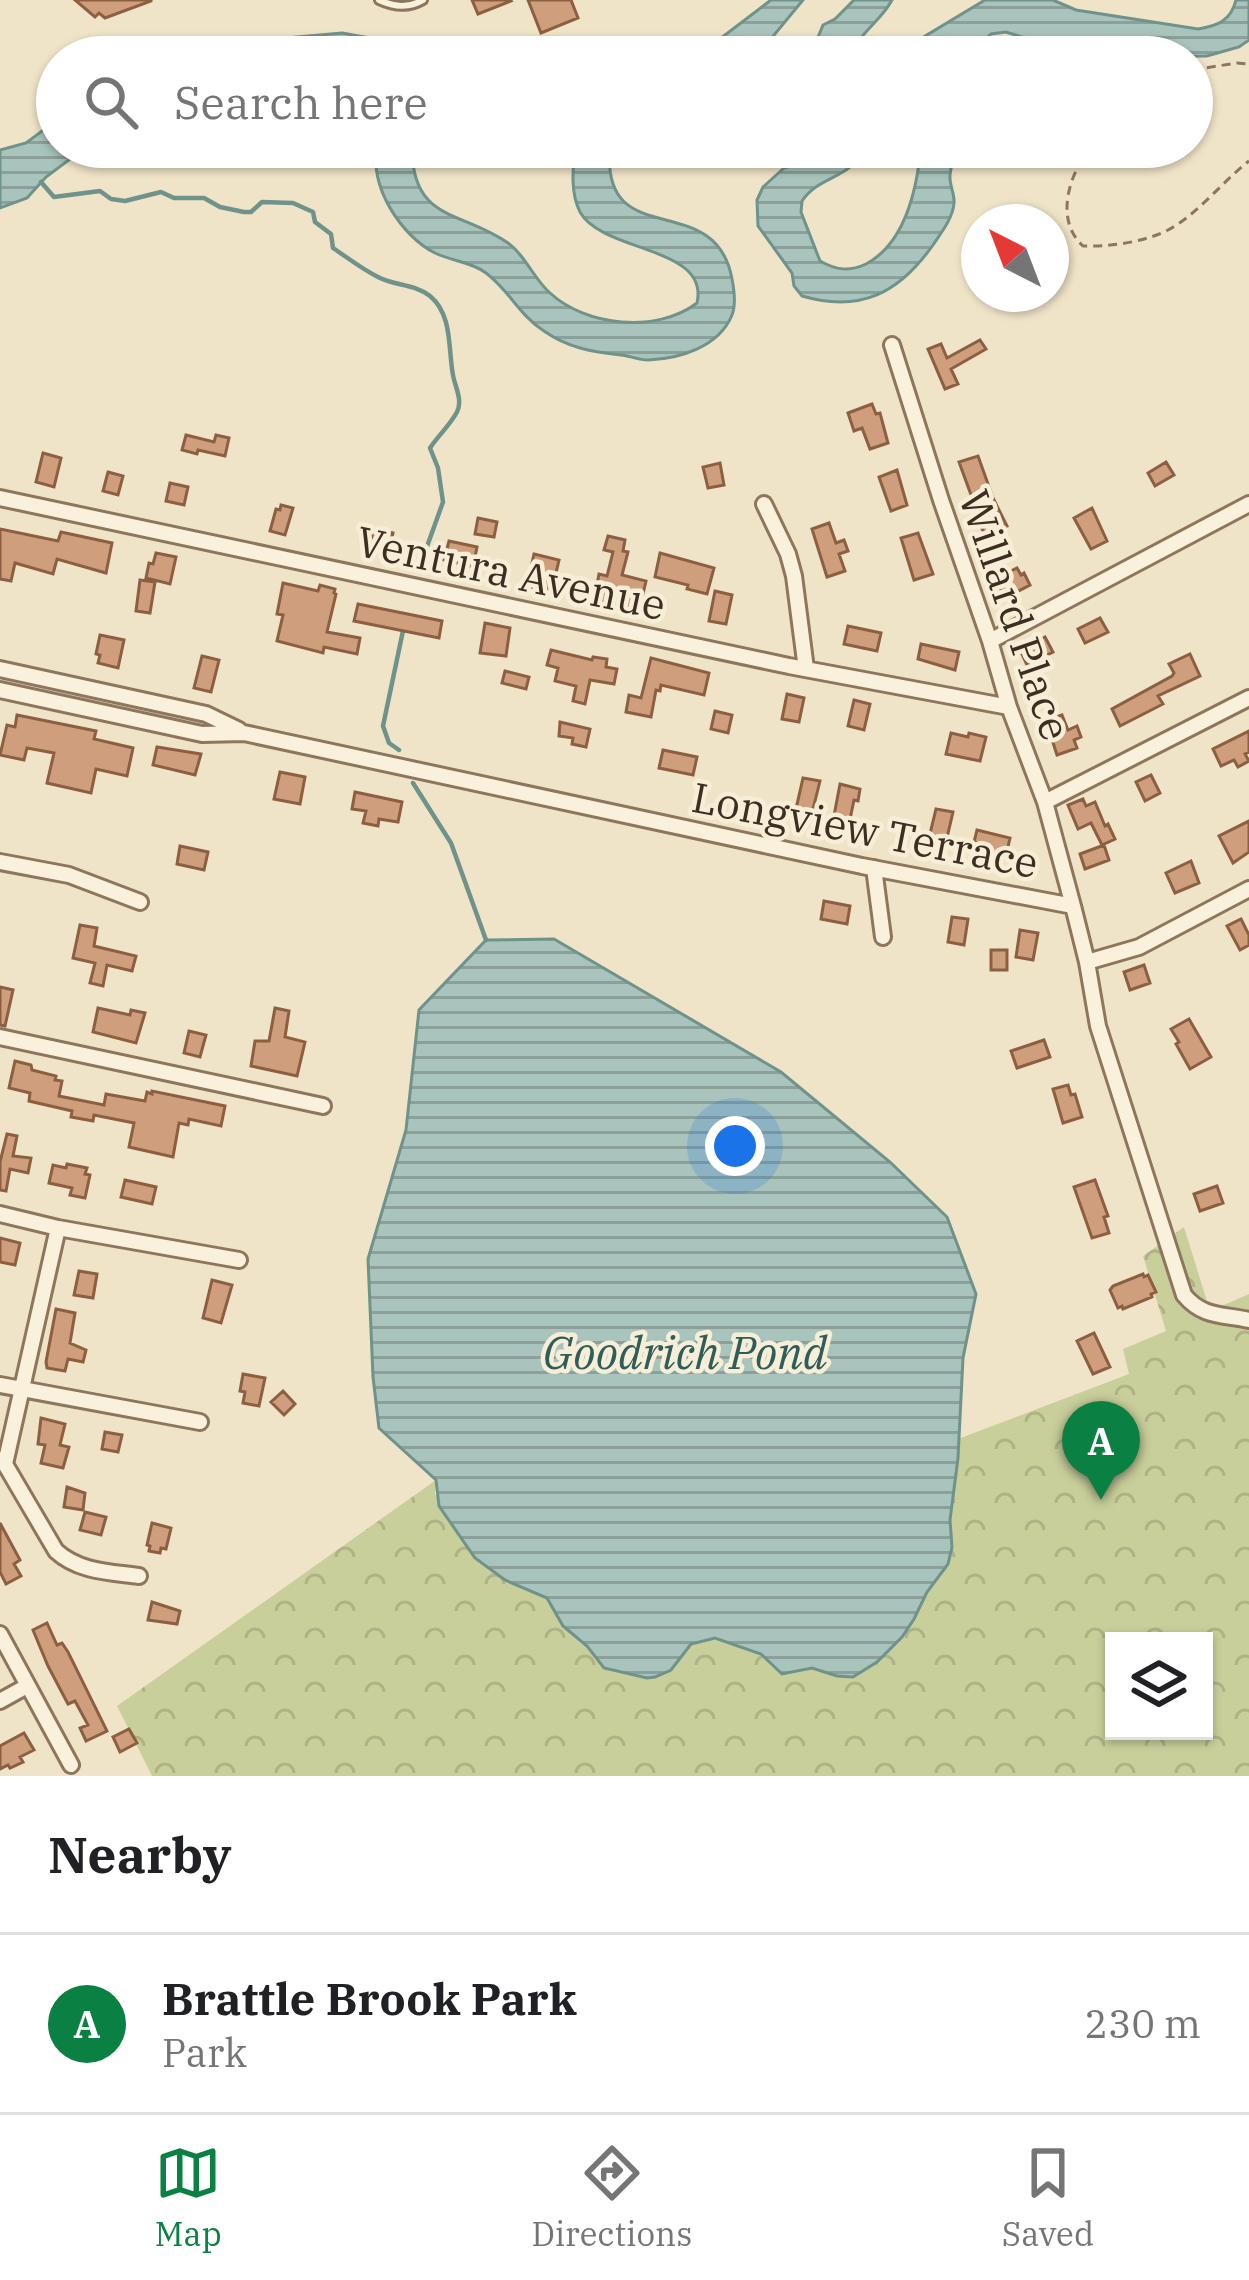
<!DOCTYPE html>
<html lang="en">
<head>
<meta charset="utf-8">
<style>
	:root { --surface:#fff; --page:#f2f2f2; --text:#202124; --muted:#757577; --line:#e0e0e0; --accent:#0b8043 }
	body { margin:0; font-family:"IBM Plex Serif",serif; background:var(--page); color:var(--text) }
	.controls { position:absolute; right:36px; bottom:36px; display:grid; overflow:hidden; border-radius:0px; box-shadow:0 3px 9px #0004 }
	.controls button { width:108px; height:108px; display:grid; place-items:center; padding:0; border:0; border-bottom:3px solid var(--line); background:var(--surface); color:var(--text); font:60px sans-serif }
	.compass { position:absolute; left:961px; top:204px; width:108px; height:108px; border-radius:50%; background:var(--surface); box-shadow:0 3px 9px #0004; rotate:318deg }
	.you { position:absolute; left:735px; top:1146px; width:42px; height:42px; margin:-30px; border:9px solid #fff; border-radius:50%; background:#1a73e8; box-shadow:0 0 0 18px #1a73e833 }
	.badge { display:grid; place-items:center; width:78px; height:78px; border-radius:50%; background:var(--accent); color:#fff; font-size:39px; font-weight:700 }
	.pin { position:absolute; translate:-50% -99px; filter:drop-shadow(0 3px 6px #0008) }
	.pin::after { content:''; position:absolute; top:63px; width:42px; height:36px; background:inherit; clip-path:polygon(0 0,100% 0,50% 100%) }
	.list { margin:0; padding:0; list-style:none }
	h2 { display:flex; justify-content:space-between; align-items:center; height:156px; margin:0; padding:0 48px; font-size:51px }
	h2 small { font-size:39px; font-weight:400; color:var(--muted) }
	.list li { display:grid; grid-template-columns:78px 1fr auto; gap:36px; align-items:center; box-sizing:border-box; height:180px; padding:0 48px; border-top:3px solid var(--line) }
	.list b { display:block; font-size:45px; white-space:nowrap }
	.list p { margin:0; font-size:39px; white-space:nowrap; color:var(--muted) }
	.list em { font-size:39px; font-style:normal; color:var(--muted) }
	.icon { flex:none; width:66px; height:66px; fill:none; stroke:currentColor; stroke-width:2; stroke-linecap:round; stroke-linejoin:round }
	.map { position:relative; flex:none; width:1249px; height:1776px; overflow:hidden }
	.search { position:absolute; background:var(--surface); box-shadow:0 3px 9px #0004; left:36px; right:36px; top:36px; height:132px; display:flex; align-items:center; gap:30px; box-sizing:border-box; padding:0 42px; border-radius:66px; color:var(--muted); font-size:45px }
	.sheet { height:336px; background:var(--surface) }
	nav { display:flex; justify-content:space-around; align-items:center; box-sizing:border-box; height:168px; border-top:3px solid var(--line); background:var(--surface); font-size:33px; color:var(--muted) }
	nav a { display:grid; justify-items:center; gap:6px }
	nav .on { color:var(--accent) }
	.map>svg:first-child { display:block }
	.park { fill:url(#park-crowns); fill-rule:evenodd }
	.water { fill:url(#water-rules); stroke:#6f938a; stroke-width:3 }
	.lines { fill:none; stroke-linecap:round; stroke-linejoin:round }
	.stream { stroke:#6f938a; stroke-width:4.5 }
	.building { fill:#cf9f7d; stroke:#8d5f41; stroke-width:3 }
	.lane-casing { stroke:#8d765c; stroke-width:12 }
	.street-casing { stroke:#8d765c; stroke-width:20 }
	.path { stroke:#8d765c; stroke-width:3; stroke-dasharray:9 6; stroke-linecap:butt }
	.lane { stroke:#faf1dc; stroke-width:6 }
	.street { stroke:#faf1dc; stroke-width:14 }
	.labels { text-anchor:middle; stroke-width:9; stroke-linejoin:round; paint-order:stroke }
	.street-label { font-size:42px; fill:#3d2e20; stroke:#f7eed8 }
	.water-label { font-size:45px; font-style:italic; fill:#2f5d5a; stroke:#f7eed8 }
</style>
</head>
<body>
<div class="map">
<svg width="1249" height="1776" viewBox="0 0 1249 1776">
	<defs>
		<pattern id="park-crowns" width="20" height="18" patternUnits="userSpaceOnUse" patternTransform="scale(3)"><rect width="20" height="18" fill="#c9cf9b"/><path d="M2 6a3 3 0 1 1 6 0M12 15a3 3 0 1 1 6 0" fill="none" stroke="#aeb285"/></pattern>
		<pattern id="water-rules" width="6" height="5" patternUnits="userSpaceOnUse" patternTransform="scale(3)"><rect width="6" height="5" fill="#a9c4bc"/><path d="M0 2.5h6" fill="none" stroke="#8ba098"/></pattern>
	</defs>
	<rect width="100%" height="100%" fill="#f0e4c8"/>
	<path class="park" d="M1184 1227 1210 1311 1249 1294V1776H152L117 1706 436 1480 435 1494 475 1558 505 1580 547 1598 563 1626 587 1646 596 1661 681 1659 691 1644C727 1631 760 1653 789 1674 807 1665 819 1669 837 1676L914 1619 927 1592 941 1576 952 1547 950 1520 958 1439 1129 1374 1123 1349 1166 1331 1143 1256ZM1114 1641H1204V1731H1114Z"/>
	<path class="water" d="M771 0H803L756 57H696Z
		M854 0H892C881 21 858 34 850 57H810L823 25 835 19Z
		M985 0H1053L1076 10 1198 29C1217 26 1231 21 1236 0H1249V40L1239 47 1207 56 1111 57 1066 44 1028 39 1006 32 991 34 970 54 960 57H905L922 38Z
		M342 33 398 43 423 57H199L286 38Z
		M57 120V147H86L46 177 27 198 0 208V150L26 143Z
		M378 147H412C412 222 461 210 508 243 526 256 533 278 550 293 586 326 656 334 697 303 710 246 603 253 580 212 570 192 573 168 575 147H610C600 255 715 186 732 279 734 289 736 305 732 315 719 347 679 359 648 360 639 360 630 356 621 355 593 352 568 348 544 331 520 316 508 289 486 273 472 262 451 261 435 253 402 237 367 184 378 147Z
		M823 147H864C852 180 820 174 802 201L801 212 820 261C836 270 849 272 866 264 906 243 917 189 921 147H955C954 157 951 166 950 175 949 185 955 194 954 203 953 218 941 233 933 245 899 293 861 313 802 296L794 286 792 273 758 226 757 200 763 187 784 168 814 159Z
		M554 939 781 1072 890 1162 947 1217 976 1294 963 1358 958 1458 950 1520 952 1547 948 1564 927 1592 914 1619 902 1637 877 1662 853 1677 837 1676 812 1668 782 1674 761 1654 715 1638 691 1644 671 1670 655 1677 647 1678 604 1668 587 1646 563 1626 547 1598 505 1580 475 1558 439 1506 436 1480 379 1428 373 1377 368 1259 406 1130 419 1010 486 940Z"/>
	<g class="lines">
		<path class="stream" d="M41 182 54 197 100 191 111 199 125 201 161 192 174 198H204L220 207 244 212H251L262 202 293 203 313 212 315 222 331 234 333 248C348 258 362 269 378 277 395 286 415 284 430 296 453 315 448 350 453 375 455 387 463 400 457 412 450 425 438 436 430 448L438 468 443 502 420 566
			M399 750 389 743 383 726 404 626
			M413 783 451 843 486 940"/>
	</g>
	<path class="building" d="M75 0H151V1L105 18 99 13 95 17Z
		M472 0H510L511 1 478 14Z
		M528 0H571L578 18 541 33Z
		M980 340 986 349 951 369 958 384 945 389 928 349 941 344 947 358Z
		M872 404 876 414 880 413 888 443 870 449 862 428 854 431 848 413Z
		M186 435 214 442 216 435 229 438 225 456 198 450 197 454 182 450Z
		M43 453 61 458 54 487 36 482Z
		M978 456 993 498 1007 526 986 536 975 516 978 514 959 462Z
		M1166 462 1174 475 1155 486 1148 473Z
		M720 463 724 485 708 488 703 467Z
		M897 470 907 505 891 511 879 477Z
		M108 472 123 476 118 495 103 491Z
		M170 483 188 487 184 505 166 501Z
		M281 505 293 508 285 535 270 531 276 509 280 510Z
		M1092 508 1107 541 1091 549 1074 518Z
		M478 518 497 522 494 537 475 534Z
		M829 523 836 543 844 540 848 551 839 554 845 571 827 577 812 529Z
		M0 529 58 541 61 532 112 543 106 573 57 559 53 574 15 563 11 581 0 579Z
		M373 529 393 533 389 550 370 545Z
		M918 533 933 574 914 580 901 538Z
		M608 536 625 540 623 551 628 552 622 575 646 581 639 611 594 600 599 574 607 576 613 552 604 550Z
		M449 541 477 547 473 567 444 560Z
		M156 553 176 557 170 584 146 578 149 563 153 564Z
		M660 553 714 568 707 594 687 589 688 585 655 577Z
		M534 554 559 560 553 586 550 585 548 590 530 587 531 582 528 581Z
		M1017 568 1021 575 1024 573 1030 585 1005 598 995 579Z
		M140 580 155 582 150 613 136 611Z
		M283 583 318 591 320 585 335 589 334 593 336 594 327 632 360 638 357 654 324 647 323 653 277 641 283 615 277 614Z
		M715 591 732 595 726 624 709 621Z
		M358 604 442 621 439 638 354 621Z
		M1100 618 1108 632 1085 643 1078 629Z
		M485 623 510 628 506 656 480 653Z
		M848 626 881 633 877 651 844 644Z
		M100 635 124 640 118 668 98 663 100 655 96 654Z
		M1045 637 1053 652 1027 665 1020 650Z
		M921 644 959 652 955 670 918 659Z
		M551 650 592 660 593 657 607 659 606 667 617 669 614 684 590 680 585 704 573 701 576 686 555 681 558 668 547 665Z
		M1190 654 1200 676 1158 696 1163 704 1120 726 1112 709 1172 676 1174 673 1169 664Z
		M202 656 219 660 211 692 194 688Z
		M651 658 709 673 704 695 661 685 660 691 656 690 651 717 626 712 629 695 641 698Z
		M505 671 529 677 526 689 502 683Z
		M787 694 804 698 799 722 782 719Z
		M854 700 870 704 864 730 848 726Z
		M715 711 732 715 728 733 711 729Z
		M17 715 96 731 94 739 133 748 127 776 96 769 91 793 47 783 54 753 27 748 24 760 0 755 7 725 15 727Z
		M1062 715 1068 730 1077 726 1081 737 1074 740 1077 748 1057 755 1049 730 1054 728 1051 719Z
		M560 722 590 729 586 747 572 744 573 738 559 736Z
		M1249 731V752L1245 754 1249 761 1238 767 1234 760 1221 766 1213 749Z
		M951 733 968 737 969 733 986 737 980 761 946 754Z
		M157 747 201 754 195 775 153 765Z
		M663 750 697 757 693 775 659 768Z
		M280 772 305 777 300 804 274 799Z
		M1151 775 1160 793 1145 801 1136 782Z
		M803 778 820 781 812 813 796 809Z
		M840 784 860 789 858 801 854 800 849 824 833 821Z
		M355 792 402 802 398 822 379 819 378 826 363 823 366 811 352 809Z
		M1083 799 1086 806 1095 802 1105 826 1108 824 1115 839 1102 845 1091 823 1078 829 1068 805Z
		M936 809 953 812 946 842 929 838Z
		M1249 821V852L1233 863 1219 836Z
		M977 830 1010 838 1006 855 982 850 983 844 974 842Z
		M1104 845 1109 860 1085 869 1080 854Z
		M180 846 208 852 204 870 177 864Z
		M1191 861 1199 883 1175 893 1166 873Z
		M824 901 850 906 847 924 821 919Z
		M952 917 968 919 964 945 948 942Z
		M1241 919 1249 935V945L1240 950 1227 926Z
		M80 925 97 928 94 946 136 956 132 971 107 965 103 986 90 983 95 963 73 958Z
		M1020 930 1038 933 1033 960 1016 957Z
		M991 950H1007V970H991Z
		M1144 965 1150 983 1130 990 1124 972Z
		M0 987 13 990 5 1026 0 1025Z
		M98 1008 130 1015 131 1010 145 1013 136 1043 93 1032Z
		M275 1008 289 1011 285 1037 305 1042 297 1076 251 1066 255 1041H269Z
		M1189 1019 1211 1057 1190 1069 1176 1044 1179 1042 1171 1029Z
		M189 1031 206 1035 200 1057 184 1053Z
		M1044 1040 1050 1057 1017 1068 1011 1051Z
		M15 1061 31 1065 32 1070 56 1076 55 1080 62 1081 59 1096 104 1105 106 1094 145 1101 147 1092 152 1094V1091L225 1106 221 1126 189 1119 188 1125 179 1123 173 1157 129 1147 134 1123 94 1115 93 1121 71 1117 72 1111 29 1101 30 1093 9 1088Z
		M1068 1085 1071 1095 1075 1094 1082 1117 1063 1123 1053 1089Z
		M7 1134 17 1136 13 1156 31 1158 28 1173 10 1169 6 1191 0 1190V1162Z
		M67 1164 87 1168 85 1174 90 1175 85 1198 70 1195 72 1188 49 1183 53 1165 66 1168Z
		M125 1180 156 1187 152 1204 121 1197Z
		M1095 1180 1108 1216 1104 1217 1109 1233 1092 1238 1074 1187Z
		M1217 1186 1223 1203 1200 1211 1194 1194Z
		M0 1238 20 1243 15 1265 0 1262Z
		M79 1271 97 1274 93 1298 74 1295Z
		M1143 1274 1144 1277 1148 1275 1156 1292 1151 1294 1152 1297 1123 1309 1122 1306 1118 1308 1110 1290 1113 1286Z
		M212 1280 232 1285 221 1323 203 1318Z
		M56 1309 75 1313 70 1343 86 1350 83 1362 68 1359 65 1371 47 1368 46 1362Z
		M1094 1333 1110 1367 1093 1374 1077 1341Z
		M243 1374 265 1378 259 1406 243 1403 245 1392 240 1391Z
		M283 1391 295 1404 284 1415 271 1402Z
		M41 1418 65 1424 60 1445 69 1447 63 1468 41 1463 45 1445 38 1444Z
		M105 1432 122 1435 118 1452 102 1449Z
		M67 1487 85 1493 83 1510 64 1507Z
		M85 1512 106 1517 101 1535 80 1530Z
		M0 1523 20 1560 14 1564 21 1576 6 1584 0 1572Z
		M152 1523 171 1528 166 1549 161 1548 160 1553 149 1551 150 1546 147 1545Z
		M152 1602 180 1611 177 1624 148 1620Z
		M47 1623 57 1645 62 1643 68 1652 107 1731 86 1741 80 1728 88 1725 75 1701 68 1704 48 1666 33 1630Z
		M129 1729 137 1743 120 1752 113 1737Z
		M24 1733 34 1750 20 1757 23 1762 10 1768 8 1765 0 1769V1746Z"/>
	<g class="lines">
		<defs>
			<path id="lane" d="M379 0C394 7 408 9 423 0"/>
			<path id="street" d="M892 345 941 500 990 641 1009 707 1045 802 1073 906
				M0 498 789 666 1009 707
				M764 504 788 554 794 576 806 669
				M990 641 1249 504
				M0 669 206 714 239 730
				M0 690 202 734 244 733 862 866 1073 906 1087 962 1098 1026 1184 1295C1203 1318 1223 1314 1249 1320
				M1045 802 1249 698
				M0 862 69 875 140 902
				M874 868 883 937
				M1087 962 1139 947 1249 889
				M0 1037 323 1106
				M0 1214 58 1228 239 1260
				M0 1385 200 1422
				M2 1459 56 1551C79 1572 110 1572 139 1576
				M5 1464 58 1228
				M0 1634 71 1765
				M0 1701 27 1686"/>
		</defs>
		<use href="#lane" class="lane-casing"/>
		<use href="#street" class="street-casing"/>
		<path class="path" d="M1192 70 1237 63 1249 64
			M1092 147C1069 172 1054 220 1083 246 1109 247 1145 242 1168 230 1197 215 1223 181 1249 161"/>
		<use href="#lane" class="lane"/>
		<use href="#street" class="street"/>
	</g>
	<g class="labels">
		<g class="street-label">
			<text transform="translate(511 573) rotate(12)" y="15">Ventura Avenue</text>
			<text transform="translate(1015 615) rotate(71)" y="15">Willard Place</text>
			<text transform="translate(865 830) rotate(11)" y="15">Longview Terrace</text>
		</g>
		<g class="water-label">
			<text x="685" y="1369">Goodrich Pond</text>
		</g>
	</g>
</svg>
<div class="controls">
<button><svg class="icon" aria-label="layers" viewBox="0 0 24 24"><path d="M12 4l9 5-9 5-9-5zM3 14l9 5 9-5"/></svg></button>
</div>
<svg class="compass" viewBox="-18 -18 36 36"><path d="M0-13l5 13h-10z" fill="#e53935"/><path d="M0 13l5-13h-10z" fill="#757577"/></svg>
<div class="you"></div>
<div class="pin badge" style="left:1101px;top:1500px">A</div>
<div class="search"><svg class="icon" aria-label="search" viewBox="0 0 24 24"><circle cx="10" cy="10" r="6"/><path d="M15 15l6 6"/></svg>Search here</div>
</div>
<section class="sheet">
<h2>Nearby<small></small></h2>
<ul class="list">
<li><span class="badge">A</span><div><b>Brattle Brook Park</b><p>Park</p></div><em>230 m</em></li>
</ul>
</section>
<nav>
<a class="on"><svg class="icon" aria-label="map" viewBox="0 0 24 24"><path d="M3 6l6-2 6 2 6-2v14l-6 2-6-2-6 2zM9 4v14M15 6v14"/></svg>Map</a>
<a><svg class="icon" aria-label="directions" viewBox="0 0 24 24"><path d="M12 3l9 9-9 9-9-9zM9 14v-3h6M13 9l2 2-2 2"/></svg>Directions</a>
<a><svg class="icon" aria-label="saved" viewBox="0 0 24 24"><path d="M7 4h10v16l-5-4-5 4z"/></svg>Saved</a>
</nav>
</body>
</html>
